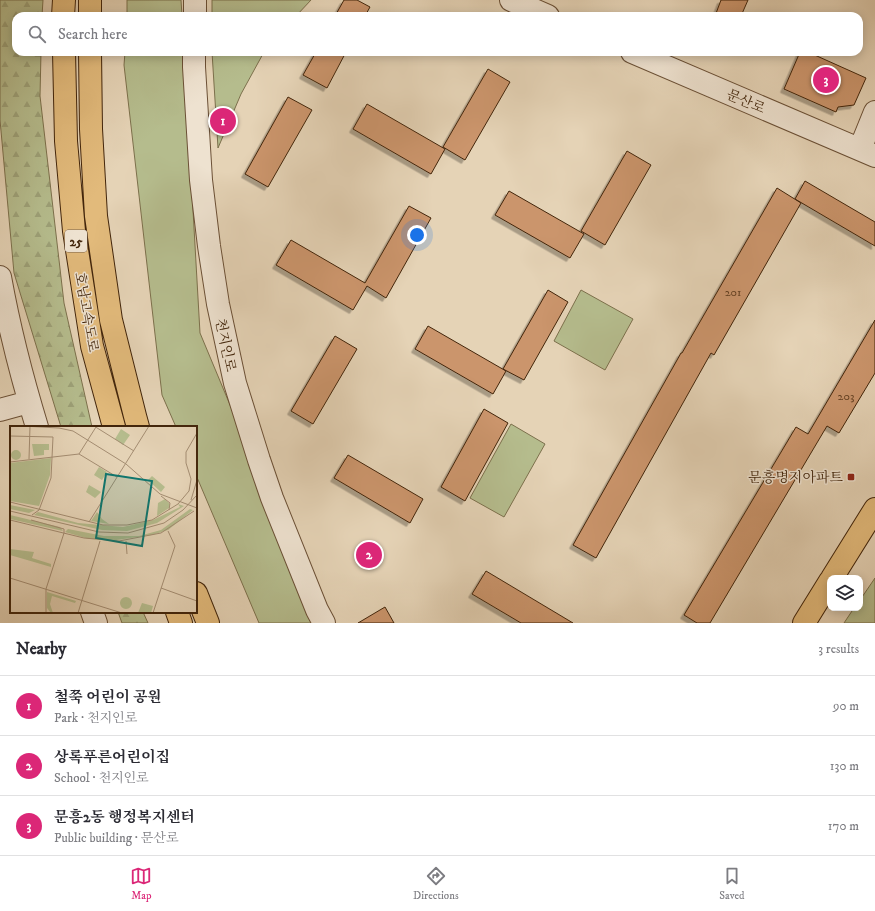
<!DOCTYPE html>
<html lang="en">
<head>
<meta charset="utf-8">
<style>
	:root { --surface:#fff; --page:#f2f2f3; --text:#2b2b33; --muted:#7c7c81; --line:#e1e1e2; --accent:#db2777 }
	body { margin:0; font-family:"IM FELL DW Pica","Noto Serif KR",serif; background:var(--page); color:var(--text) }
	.controls { position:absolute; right:12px; bottom:12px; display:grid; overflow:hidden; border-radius:8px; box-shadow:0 2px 10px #0003 }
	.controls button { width:36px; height:36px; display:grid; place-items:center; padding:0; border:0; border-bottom:1px solid var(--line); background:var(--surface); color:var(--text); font:20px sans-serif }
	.you { position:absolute; left:417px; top:235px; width:14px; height:14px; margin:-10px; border:3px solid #fff; border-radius:50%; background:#1a73e8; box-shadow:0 0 0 6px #1a73e833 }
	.badge { display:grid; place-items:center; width:26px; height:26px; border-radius:50%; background:var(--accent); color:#fff; font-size:13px; font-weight:700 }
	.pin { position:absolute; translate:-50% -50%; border:2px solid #fff; box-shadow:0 1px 4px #0006 }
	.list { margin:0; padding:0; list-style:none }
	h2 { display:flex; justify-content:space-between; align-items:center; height:52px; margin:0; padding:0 16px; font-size:17px }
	h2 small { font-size:13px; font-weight:400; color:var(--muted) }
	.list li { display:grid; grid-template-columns:26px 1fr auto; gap:12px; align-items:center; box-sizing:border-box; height:60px; padding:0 16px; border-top:1px solid var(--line) }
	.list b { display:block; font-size:15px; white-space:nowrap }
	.list p { margin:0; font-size:13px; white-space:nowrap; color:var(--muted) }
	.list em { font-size:13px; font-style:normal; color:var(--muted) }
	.icon { flex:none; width:22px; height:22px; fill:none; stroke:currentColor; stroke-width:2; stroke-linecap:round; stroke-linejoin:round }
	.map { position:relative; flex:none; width:875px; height:623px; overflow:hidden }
	.search { position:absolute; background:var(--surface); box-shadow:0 2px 10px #0003; left:12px; right:12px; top:12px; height:44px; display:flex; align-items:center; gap:10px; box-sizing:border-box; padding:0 14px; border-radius:12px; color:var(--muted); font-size:15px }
	.sheet { height:232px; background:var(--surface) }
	nav { display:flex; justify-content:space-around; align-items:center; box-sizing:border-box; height:56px; border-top:1px solid var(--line); background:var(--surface); font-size:11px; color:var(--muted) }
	nav a { display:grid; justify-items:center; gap:2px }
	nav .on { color:var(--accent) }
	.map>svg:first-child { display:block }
	.forest { fill:url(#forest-firs); stroke:#7c704c }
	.park { fill:#b5bc8d; stroke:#7c704c }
	.building { fill:#cb956c; stroke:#42250b; filter:url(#shadow) }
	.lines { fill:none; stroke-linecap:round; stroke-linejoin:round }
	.minor-casing { stroke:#6b5036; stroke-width:24 }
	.major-casing { stroke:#42250b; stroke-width:24 }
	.highway-casing { stroke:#42250b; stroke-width:24 }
	.minor { stroke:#eee2d0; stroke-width:22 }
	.major { stroke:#e2ba7b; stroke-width:22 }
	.highway { stroke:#e2ba7b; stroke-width:22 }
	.poi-dot { fill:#8f2418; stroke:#eee2d0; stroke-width:1.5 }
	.labels { text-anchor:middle; stroke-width:3; stroke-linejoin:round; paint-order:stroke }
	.number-label { font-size:12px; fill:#644123 }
	.shield { fill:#eee2d0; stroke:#765e46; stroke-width:1 }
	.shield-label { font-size:13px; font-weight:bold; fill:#42250b }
	.street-label { font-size:14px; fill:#42250b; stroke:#eee2d0 }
	.poi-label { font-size:14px; fill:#42250b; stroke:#eee2d0; text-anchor:end }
	.inset-road { fill:none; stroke:#a48d72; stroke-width:1 }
	.view { fill:#0f766e; fill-opacity:0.15; stroke:#0f766e; stroke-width:2 }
	.inset-edge { fill:none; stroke:#42250b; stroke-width:2 }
</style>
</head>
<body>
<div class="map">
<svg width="875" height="623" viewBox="0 0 875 623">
	<defs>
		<pattern id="forest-firs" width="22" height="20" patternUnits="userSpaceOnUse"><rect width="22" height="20" fill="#b5bc8d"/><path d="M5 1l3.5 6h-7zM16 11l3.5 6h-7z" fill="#9da178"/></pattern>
		<filter id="shadow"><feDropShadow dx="-3.5" dy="3.5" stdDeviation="0" flood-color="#0004"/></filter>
	</defs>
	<rect width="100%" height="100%" fill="#e5d3b6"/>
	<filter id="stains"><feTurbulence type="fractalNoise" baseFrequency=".005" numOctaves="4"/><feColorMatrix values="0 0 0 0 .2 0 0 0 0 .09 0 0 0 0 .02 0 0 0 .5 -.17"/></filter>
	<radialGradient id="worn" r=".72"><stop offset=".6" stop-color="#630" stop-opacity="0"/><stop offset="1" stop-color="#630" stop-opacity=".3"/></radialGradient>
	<path class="forest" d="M0 0H43L42 16H16V52H41L40 96 64 303 92 427H61L14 273 0 120Z
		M118 612H143L148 623H122Z"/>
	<path class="park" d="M127 0H181L182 16H127Z
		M212 0H311L296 16H212Z
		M125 52H184L200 333 321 623H259L196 475V427H176L162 395 124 65Z
		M212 52H264L241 94 218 148Z
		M581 290 633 319 605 370 554 341Z
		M511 424 545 444 504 517 470 498Z
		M875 578V623H844L854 608H860V600Z"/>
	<path class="building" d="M344 0H357L370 7 365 16H335Z
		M721 0H748L741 16H715Z
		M316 52H346L327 88 303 75Z
		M800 52H808L866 78 854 105 838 107 836 112 784 89Z
		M488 69 510 82 465 160 443 147Z
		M288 97 312 110 268 187 245 174Z
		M367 104 445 149 431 174 353 129Z
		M627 151 651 165 605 245 581 231Z
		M805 181 875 222V246L795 199Z
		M777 188 801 203 714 355 711 353 596 558 573 545 681 353H682Z
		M509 191 584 234 570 258 495 215Z
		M409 206 431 218 386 298 367 286 353 310 276 265 291 240 365 283Z
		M548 290 568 302 524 380 503 369Z
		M875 320V373L839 433 827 426 710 623H697L684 615 796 427 808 434Z
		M428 326 506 371 493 394 415 349Z
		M335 336 357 349 313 424 291 411Z
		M484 409 508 423 465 501 441 487Z
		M348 455 423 499 410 523 334 478Z
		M486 571 573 623H521L472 594Z
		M385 607 394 623H358Z"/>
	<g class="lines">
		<defs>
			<path id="minor" d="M511 0 548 16
				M195 16V0
				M194 52V67L201 180 209 246 218 304 235 383 259 460 272 498 317 610 324 623
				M632 52 875 156
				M860 149 875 112
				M0 277C9 327 22 378 37 427
				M0 410 29 402
				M92 612 96 623"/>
			<path id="major" d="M832 578 875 509
				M804 623 830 581"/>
			<path id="highway" d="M63 16 64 0
				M90 16V0
				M64 52 66 141 74 231 92 346 114 427
				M90 52 91 129 96 216 111 320 135 416 138 427
				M196 593 208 623
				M177 612 181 623"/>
		</defs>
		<use href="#minor" class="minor-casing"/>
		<use href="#major" class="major-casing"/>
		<use href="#highway" class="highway-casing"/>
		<use href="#minor" class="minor"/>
		<use href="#major" class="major"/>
		<use href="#highway" class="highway"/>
	</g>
	<rect class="poi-dot" x="847" y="473" width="8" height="8" rx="2"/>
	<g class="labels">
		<g class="number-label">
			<text x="733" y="296">201</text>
			<text x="846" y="400">203</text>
		</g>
		<rect class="shield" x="65" y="230" width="22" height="22" rx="3"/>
		<g class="shield-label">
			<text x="76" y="246">25</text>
		</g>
		<g class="street-label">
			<text transform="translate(746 101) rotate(23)" y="5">문산로</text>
			<text transform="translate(87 312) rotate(80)" y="5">호남고속도로</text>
			<text transform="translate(226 345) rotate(78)" y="5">천지인로</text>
		</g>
		<g class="poi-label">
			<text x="843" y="482">문흥명지아파트</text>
		</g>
	</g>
	<g transform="translate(10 426)">
		<rect width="187" height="187" fill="#e5d3b6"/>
		<path d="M180 83 183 84 158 104 142 109 106 114 79 113 55 106 58 103 94 110H129L151 104ZM0 89 50 101 53 105 0 93Z" fill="#b5bc8d"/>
		<path d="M111 3 120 9 113 19 105 13ZM22 18H39V24H34V29L24 30ZM1 29a5 5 0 1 1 10 0a5 5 0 1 1-10 0ZM41 32 40 49 29 80 0 75V37ZM89 41 97 46 92 54 84 49ZM142 50 155 61 151 66 138 54ZM79 59 91 66 85 72 76 66ZM155 73 160 78 159 82 147 90 148 77ZM168 78 174 80 147 97 117 105 92 104 24 89 28 86 68 97 113 101 143 94 170 81ZM0 79 25 84 19 87 0 83ZM87 86 92 93 99 98 81 95ZM0 123 24 126 22 132 41 138V141L0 129ZM37 166 66 175 65 177 42 170 40 178 43 187H41L37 182ZM110 177a6 6 0 1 1 12 0a6 6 0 1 1-12 0ZM132 177 143 180 141 187H128Z" fill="#b5bc8d"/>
		<path class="inset-road" d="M12 0 49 2 63 5 116 38 150 68 187 82M84 0 124 25M0 10 43 11 41 52 29 84 22 89M69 28 86 1M19 33 20 0M0 36 69 28 107 51M151 70 160 77 159 84M181 74 187 54M0 76 93 99H117L142 94 168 78 179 65 181 53 176 37V26L187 7M0 85 89 106 118 107 154 97 173 84 187 69M0 94 74 112 109 115 151 107 184 85M21 94 54 103V107M79 96 139 0M116 115 117 128M0 152 112 187M151 162 187 175M36 187V163L54 107M68 187 90 115M143 187 165 120 158 105"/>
		<path class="view" d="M96 48 142 55 132 120 86 112Z"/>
		<rect width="187" height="187" class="inset-edge"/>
	</g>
	<rect width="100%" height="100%" filter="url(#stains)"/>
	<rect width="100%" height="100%" fill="url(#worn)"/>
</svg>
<div class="controls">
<button><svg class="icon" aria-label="layers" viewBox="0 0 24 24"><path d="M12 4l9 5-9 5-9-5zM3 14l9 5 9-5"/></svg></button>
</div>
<div class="you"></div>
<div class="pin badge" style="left:223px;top:121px">1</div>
<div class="pin badge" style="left:369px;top:555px">2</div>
<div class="pin badge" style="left:826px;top:80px">3</div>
<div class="search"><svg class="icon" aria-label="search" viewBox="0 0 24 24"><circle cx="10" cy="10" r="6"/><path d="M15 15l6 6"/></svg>Search here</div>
</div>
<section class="sheet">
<h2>Nearby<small>3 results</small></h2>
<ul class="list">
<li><span class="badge">1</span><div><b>철쭉 어린이 공원</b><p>Park · 천지인로</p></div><em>90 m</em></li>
<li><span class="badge">2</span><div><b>상록푸른어린이집</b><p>School · 천지인로</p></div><em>130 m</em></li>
<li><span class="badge">3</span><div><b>문흥2동 행정복지센터</b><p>Public building · 문산로</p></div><em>170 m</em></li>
</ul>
</section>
<nav>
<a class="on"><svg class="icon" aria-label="map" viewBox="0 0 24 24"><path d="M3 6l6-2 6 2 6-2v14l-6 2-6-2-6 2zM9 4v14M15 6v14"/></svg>Map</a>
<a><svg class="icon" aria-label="directions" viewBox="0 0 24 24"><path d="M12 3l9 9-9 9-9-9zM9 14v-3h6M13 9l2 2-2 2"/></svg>Directions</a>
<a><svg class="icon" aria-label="saved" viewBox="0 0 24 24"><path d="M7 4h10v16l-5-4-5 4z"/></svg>Saved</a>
</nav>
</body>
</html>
